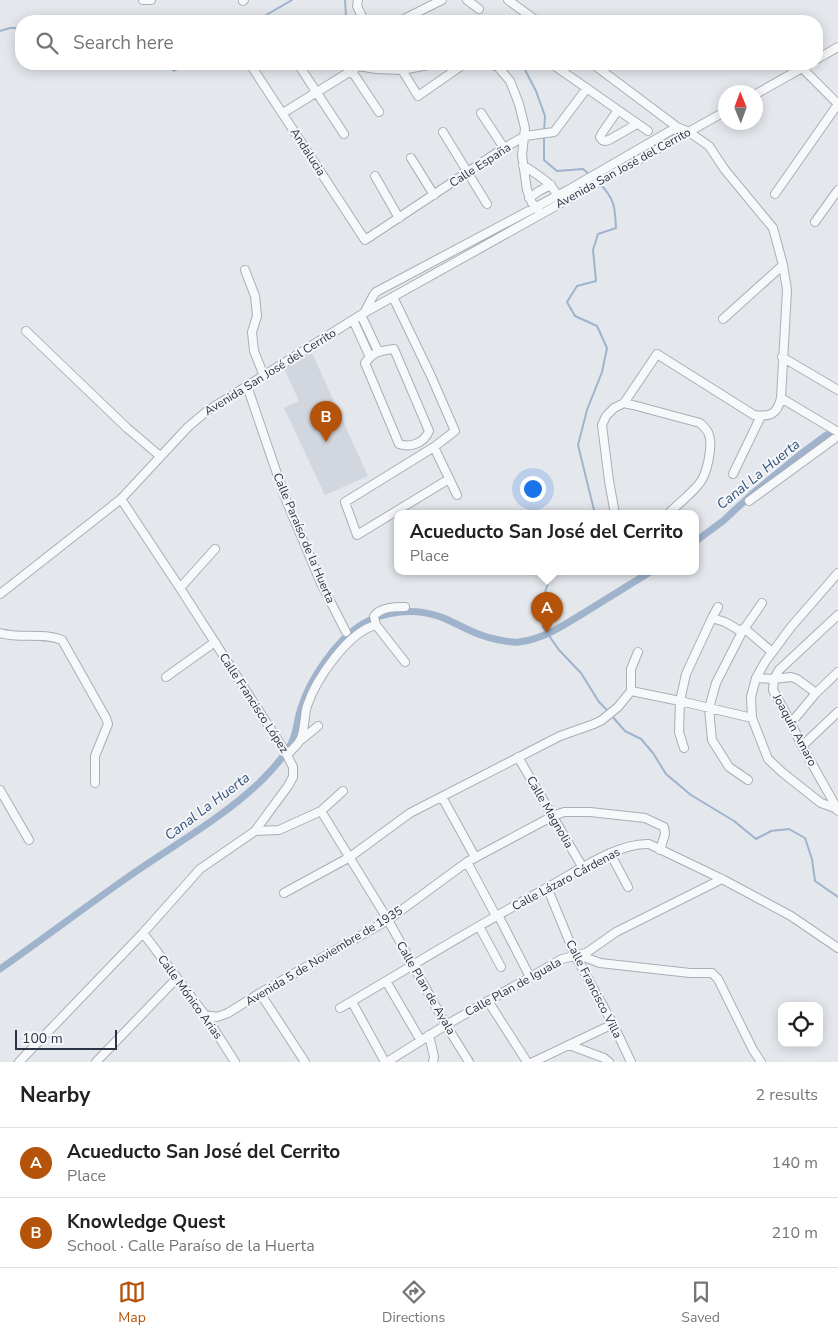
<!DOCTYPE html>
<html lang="en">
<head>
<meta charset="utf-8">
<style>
	:root { --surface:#fff; --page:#f2f2f2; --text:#222; --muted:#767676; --line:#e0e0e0; --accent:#b45309 }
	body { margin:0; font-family:"Nunito Sans",sans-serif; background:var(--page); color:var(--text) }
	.controls { position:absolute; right:15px; bottom:15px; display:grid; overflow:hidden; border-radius:10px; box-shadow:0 2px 12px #0003 }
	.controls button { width:45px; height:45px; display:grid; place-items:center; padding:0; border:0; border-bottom:1px solid var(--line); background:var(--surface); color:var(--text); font:25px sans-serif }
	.compass { position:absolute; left:718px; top:85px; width:45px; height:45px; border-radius:50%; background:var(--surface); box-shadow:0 2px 12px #0003; rotate:359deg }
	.scale { position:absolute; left:15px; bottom:12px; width:102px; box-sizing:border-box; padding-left:5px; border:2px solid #2b3445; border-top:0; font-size:14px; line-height:18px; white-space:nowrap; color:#2b3445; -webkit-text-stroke:4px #f4f6f9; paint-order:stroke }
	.you { position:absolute; left:532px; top:488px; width:18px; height:18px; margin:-12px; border:4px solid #fff; border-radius:50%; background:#1a73e8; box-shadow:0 0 0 8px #1a73e833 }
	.badge { display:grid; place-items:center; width:32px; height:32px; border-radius:50%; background:var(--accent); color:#fff; font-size:16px; font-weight:700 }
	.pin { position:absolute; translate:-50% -41px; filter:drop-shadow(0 1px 2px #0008) }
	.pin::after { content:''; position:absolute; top:26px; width:18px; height:15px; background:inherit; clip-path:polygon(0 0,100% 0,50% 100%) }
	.popup { position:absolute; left:394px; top:510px; width:305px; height:65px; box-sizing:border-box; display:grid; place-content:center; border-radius:10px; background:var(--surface); filter:drop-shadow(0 1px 4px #0005); font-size:16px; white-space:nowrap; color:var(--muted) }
	.popup b { font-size:19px; color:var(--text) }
	.popup::after { content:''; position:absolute; left:50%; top:100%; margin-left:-10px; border:10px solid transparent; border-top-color:var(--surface) }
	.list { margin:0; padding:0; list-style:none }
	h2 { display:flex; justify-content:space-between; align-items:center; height:65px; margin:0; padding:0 20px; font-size:21px }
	h2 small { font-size:16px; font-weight:400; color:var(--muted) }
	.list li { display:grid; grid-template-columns:32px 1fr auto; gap:15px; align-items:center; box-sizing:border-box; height:70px; padding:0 20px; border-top:1px solid var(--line) }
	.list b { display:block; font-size:19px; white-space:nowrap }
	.list p { margin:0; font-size:16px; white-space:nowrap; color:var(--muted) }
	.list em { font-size:16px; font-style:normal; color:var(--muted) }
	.icon { flex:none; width:28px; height:28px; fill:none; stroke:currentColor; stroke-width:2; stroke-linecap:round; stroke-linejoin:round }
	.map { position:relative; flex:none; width:838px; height:1062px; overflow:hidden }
	.search { position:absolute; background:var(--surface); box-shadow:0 2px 12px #0003; left:15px; right:15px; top:15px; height:55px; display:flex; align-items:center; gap:12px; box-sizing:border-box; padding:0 18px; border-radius:20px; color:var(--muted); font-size:19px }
	.sheet { height:205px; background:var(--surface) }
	nav { display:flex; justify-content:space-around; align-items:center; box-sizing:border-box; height:70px; border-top:1px solid var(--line); background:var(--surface); font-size:14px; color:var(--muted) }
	nav a { display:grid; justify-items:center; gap:2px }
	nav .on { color:var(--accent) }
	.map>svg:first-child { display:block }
	.built { fill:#d2d6de }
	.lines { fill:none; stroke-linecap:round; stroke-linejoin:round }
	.stream { stroke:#9fb4cc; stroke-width:2 }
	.canal { stroke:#9fb4cc; stroke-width:7 }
	.minor-casing { stroke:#a9aeb7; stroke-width:10 }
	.minor { stroke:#f7f8fa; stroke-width:8 }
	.labels { text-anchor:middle; stroke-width:4; stroke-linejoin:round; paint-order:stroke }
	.street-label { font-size:12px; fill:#2b3445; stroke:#f4f6f9 }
	.water-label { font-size:14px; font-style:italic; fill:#34527a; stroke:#f4f6f9 }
</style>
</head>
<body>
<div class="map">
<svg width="838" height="1062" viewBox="0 0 838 1062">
	<rect width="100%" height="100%" fill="#e4e7ec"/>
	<path class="built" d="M312 353 368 476 325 495 284 408 299 401 283 366Z"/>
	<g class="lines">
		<path class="stream" d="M345 0 346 16 348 21
			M256 21 292 0
			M0 31 10 28H21
			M167 64 174 71 186 64
			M522 64 536 91 545 116 544 132
			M544 136V160L557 171 583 169 589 174
			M595 514 578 445 587 410 602 372 607 348 597 326 575 316 567 302 577 286 596 281 593 250 598 234 616 228C615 208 615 199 600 184
			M552 572 543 598V627L559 650 581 673 599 702 608 711
			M611 715 625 731 641 739 653 753 666 774 691 795 734 821 756 839 771 831 789 829 805 838 812 859 815 881 838 897"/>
		<path class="canal" d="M696 541 723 521 752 494 802 453 825 436 838 429
			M0 969C43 939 85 907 128 877 172 846 221 819 260 782 271 771 284 757 291 744 297 733 297 719 301 708 310 679 336 641 361 625 385 610 415 608 441 617 461 625 476 636 499 640 505 641 513 643 519 642 544 639 566 624 587 611 608 598 629 585 650 572"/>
		<defs>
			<path id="minor" d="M143 0H151
				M358 0 357 6 364 21
				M467 0 479 9
				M508 0 537 21
				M243 1 244 0
				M400 21 442 0
				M817 59 838 47
				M250 64 365 240 504 148 525 136 554 132 587 88
				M298 64 344 134
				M347 64 379 112
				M490 64 498 67 510 81 519 104 525 128 522 155 527 190 532 203 539 211
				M552 64 648 131
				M593 64 677 127 689 132 709 146 725 170 773 228 783 265 787 290 781 398C777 415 770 417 754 415L657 354 624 403
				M359 66 376 69 402 70 433 64
				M802 68 838 104
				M402 70 418 96 464 64
				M756 94 809 64
				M618 110 602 133 600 137 602 140 605 141 609 140 637 124
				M283 113 359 66 360 64
				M481 113 504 148
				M443 132 487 204
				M411 158 434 195
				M523 165C537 175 554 183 559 200
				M375 176 399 218
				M775 194 838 104
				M529 198 539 191 551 185
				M815 222 838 190
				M245 270 255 296 257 316 252 332 254 351 264 376
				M393 297 431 376 455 431 434 447 345 502 357 535 449 479
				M364 313 373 296 376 292 568 190 677 127
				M361 315 378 351
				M723 319 783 265
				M353 320 370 357
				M26 331 127 428 160 456
				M394 349 429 431C424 443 411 448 399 444L365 363C374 351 380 351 394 349Z
				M782 357 838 390
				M247 386 286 500 321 583 346 632
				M781 398 838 432
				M434 447 457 495
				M733 474 761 416
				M749 501 838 436
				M615 514 609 481 602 425 606 416 614 408 624 403 633 405 700 423C703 426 708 430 709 435 713 446 707 475 699 484 690 495 678 504 668 514
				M838 573 791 627 765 662 756 678 751 697 752 718 768 759 783 773 821 803 835 808 838 811
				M180 588 215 549
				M0 594 121 499 188 427 207 411 364 313 726 111
				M712 618 725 622 742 632
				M744 628 772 652
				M0 633C20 639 43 632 62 640L106 718 108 724 95 756V783
				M405 662 376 625 374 616C381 607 395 607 405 607
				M166 677 215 642
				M756 678 774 679 791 677 797 679 816 693
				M631 691 680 701 752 718
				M631 691V669L638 652
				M791 723 816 693 838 672
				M301 740 318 726
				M802 746 838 712
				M684 748 679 732 680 701 686 674 712 618 718 607
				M287 755C291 750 298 745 300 740 305 732 304 715 307 706 316 679 348 632 376 625
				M518 757 583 868
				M748 780 729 767 712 740 709 708 716 683 742 632 762 603
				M0 790 29 840
				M442 797 475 857
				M835 808 834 803 802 746 791 723 773 690 774 679 779 670 838 615
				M321 811 388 920 446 1025 469 1062
				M255 831 279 830 321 811 343 791
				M610 853 628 887
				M467 862 496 916
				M547 887 575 955 613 1024 631 1062
				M284 893 350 857 410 813 560 736 594 724 602 720 618 707 631 691
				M498 915 530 977
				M479 926 501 967
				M143 933 205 1015 235 1062
				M579 955 600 963 690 973H712L718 979 753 1050 761 1062
				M386 981 421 1041
				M260 993 305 1062
				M488 1001 527 1062
				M352 1002 385 1062
				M340 1008C365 994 389 979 413 965 459 937 505 911 552 885 579 870 617 843 649 844L722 879 791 916 838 948
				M205 1015 217 1017 228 1013 260 993 388 920 467 862 553 816 564 812H590L645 818 664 827 665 834 660 850
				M429 1035 434 1057 433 1062
				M569 1045 604 1058 609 1062
				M19 1062 143 933 200 869 255 831 288 786 293 777V767L286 753 180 588 121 499
				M96 1062 177 978
				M387 1062 446 1025 562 959 586 953 616 932 722 879
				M533 1062 613 1024"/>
		</defs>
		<use href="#minor" class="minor-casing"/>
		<use href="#minor" class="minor"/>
	</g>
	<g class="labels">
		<g class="street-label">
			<text transform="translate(308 152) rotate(57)" y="4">Andalucia</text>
			<text transform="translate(480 165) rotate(-33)" y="4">Calle España</text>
			<text transform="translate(623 168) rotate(-29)" y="4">Avenida San José del Cerrito</text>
			<text transform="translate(270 372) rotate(-32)" y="4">Avenida San José del Cerrito</text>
			<text transform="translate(304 538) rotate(67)" y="4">Calle Paraíso de la Huerta</text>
			<text transform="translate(254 703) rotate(57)" y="4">Calle Francisco López</text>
			<text transform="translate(795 730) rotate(62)" y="4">Joaquín Amaro</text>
			<text transform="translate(550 812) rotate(60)" y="4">Calle Magnolia</text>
			<text transform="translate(566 879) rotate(-28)" y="4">Calle Lázaro Cárdenas</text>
			<text transform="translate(324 956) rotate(-31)" y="4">Avenida 5 de Noviembre de 1935</text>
			<text transform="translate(513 987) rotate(-29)" y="4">Calle Plan de Iguala</text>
			<text transform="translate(426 988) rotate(60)" y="4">Calle Plan de Ayala</text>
			<text transform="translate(594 989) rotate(63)" y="4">Calle Francisco Villa</text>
			<text transform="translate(190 997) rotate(54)" y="4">Calle Mónico Arias</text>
		</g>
		<g class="water-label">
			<text transform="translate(758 474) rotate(-39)" y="5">Canal La Huerta</text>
			<text transform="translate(207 806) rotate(-37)" y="5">Canal La Huerta</text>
		</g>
	</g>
</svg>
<div class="controls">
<button><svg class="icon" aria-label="locate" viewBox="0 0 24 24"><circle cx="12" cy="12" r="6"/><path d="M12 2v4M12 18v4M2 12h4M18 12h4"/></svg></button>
</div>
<svg class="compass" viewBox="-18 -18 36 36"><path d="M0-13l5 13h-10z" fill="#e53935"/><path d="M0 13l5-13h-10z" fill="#767676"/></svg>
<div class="scale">100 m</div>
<div class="you"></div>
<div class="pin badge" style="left:547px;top:633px">A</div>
<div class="popup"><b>Acueducto San José del Cerrito</b>Place</div>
<div class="pin badge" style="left:326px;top:442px">B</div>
<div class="search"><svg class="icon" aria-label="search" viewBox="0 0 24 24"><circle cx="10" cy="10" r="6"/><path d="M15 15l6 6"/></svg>Search here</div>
</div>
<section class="sheet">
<h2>Nearby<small>2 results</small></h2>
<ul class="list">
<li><span class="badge">A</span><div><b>Acueducto San José del Cerrito</b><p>Place</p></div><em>140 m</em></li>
<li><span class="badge">B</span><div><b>Knowledge Quest</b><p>School · Calle Paraíso de la Huerta</p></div><em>210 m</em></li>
</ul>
</section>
<nav>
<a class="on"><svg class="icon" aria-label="map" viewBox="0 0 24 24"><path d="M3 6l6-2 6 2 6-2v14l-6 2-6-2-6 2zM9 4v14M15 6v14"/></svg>Map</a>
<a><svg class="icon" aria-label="directions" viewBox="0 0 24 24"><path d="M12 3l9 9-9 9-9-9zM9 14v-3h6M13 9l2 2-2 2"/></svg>Directions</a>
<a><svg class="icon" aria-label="saved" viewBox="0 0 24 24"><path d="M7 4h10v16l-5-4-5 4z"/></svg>Saved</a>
</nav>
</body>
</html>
